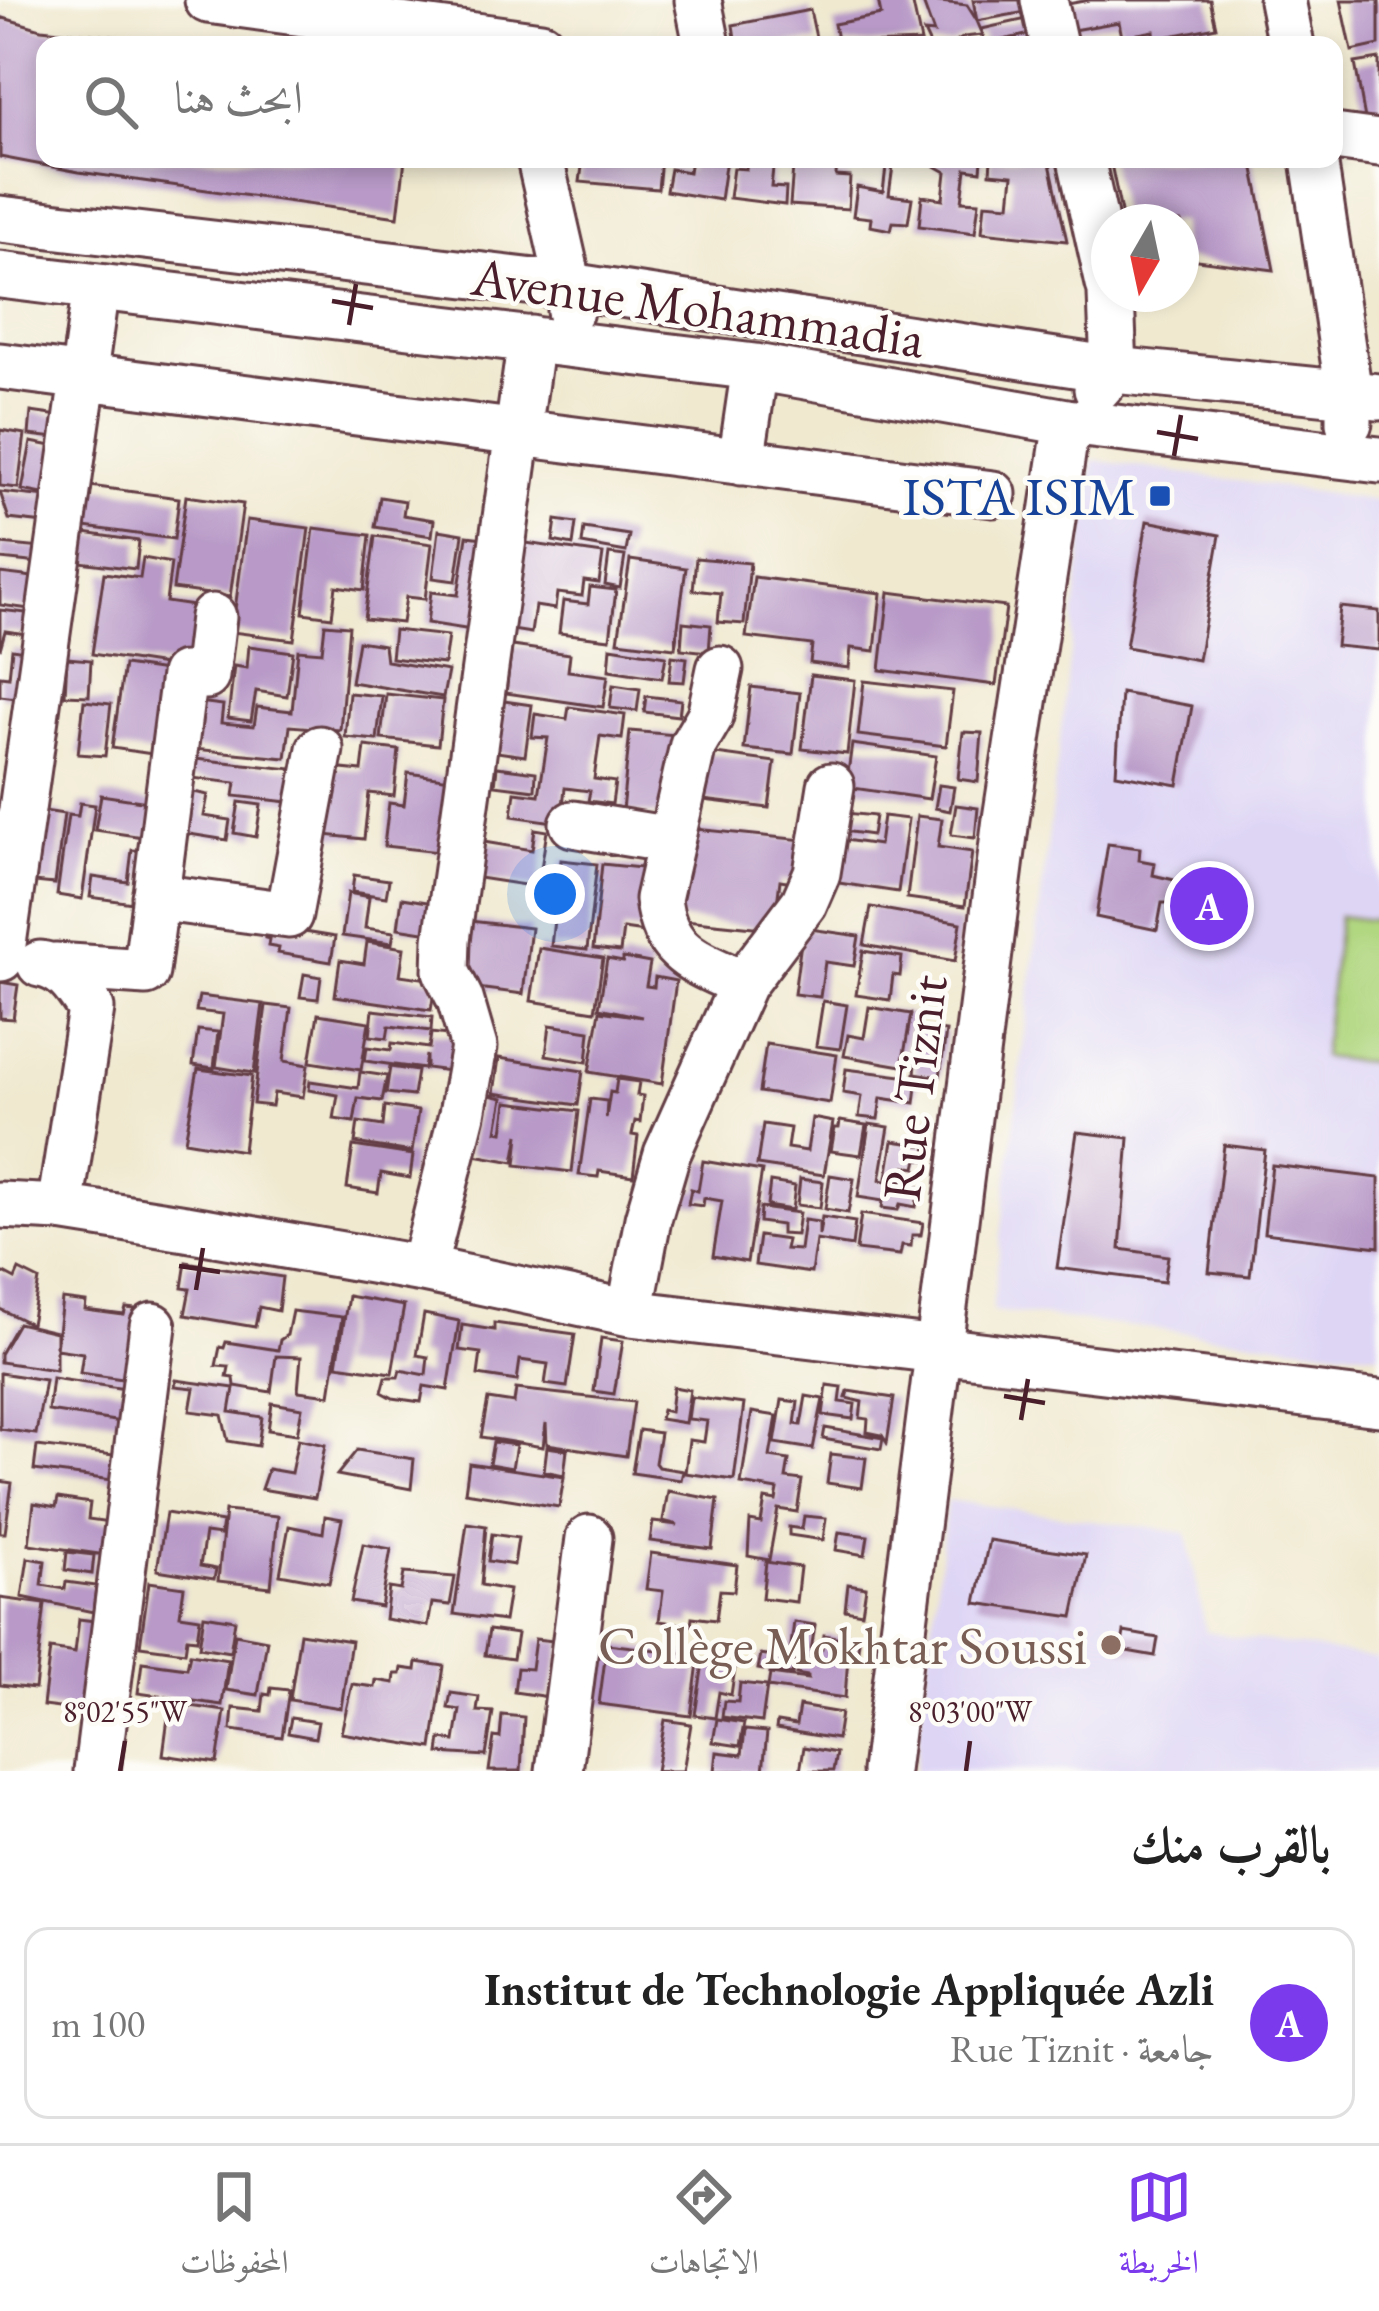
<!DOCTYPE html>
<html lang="ar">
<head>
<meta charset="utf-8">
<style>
	:root { --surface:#fff; --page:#f6f6f6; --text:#222; --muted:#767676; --line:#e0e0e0; --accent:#7c3aed }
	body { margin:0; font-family:"EB Garamond",Amiri,serif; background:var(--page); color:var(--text); direction:rtl }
	.compass { position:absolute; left:1091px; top:204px; width:108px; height:108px; border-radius:50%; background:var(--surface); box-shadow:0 6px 18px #0003; rotate:189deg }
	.you { position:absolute; left:555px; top:894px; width:42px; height:42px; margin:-30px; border:9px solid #fff; border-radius:50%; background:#1a73e8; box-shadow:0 0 0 18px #1a73e833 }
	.badge { display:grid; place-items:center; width:78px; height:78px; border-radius:50%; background:var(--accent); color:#fff; font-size:39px; font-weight:700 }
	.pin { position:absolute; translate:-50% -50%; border:6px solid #fff; box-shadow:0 3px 12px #0006 }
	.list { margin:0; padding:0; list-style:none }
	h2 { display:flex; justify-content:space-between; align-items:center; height:156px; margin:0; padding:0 48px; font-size:51px }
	h2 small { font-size:39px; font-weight:400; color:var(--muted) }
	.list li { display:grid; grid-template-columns:78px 1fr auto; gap:36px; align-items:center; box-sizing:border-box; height:192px; margin:0 24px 24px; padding:0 24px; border:3px solid var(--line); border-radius:24px }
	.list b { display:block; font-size:45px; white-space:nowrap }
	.list p { margin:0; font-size:39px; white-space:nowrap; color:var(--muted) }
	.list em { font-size:39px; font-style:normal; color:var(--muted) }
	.icon { flex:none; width:66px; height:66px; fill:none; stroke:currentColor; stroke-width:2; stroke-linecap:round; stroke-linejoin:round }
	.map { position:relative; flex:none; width:1379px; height:1771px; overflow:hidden; direction:ltr }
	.search { position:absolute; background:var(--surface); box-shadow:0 6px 18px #0003; left:36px; right:36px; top:36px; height:132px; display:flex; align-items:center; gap:30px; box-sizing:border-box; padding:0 42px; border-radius:24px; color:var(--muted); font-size:45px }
	.sheet { height:372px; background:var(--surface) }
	nav { display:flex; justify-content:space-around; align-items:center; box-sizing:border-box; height:168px; border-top:3px solid var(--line); background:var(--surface); font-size:33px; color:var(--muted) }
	nav a { display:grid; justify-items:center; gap:6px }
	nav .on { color:var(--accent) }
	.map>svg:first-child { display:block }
	.built { fill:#ded5f5 }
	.green { fill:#b1d781; stroke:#7e7b56; stroke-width:3 }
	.building { fill:#b899c7 }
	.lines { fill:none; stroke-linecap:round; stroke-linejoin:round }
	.minor-casing { stroke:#633d44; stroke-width:51 }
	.minor { stroke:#fff; stroke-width:45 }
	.ticks { fill:none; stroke:#4a1f2b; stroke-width:4.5 }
	.transit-dot { fill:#1a4fb4; stroke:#fdfcf7; stroke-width:4.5 }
	.education-dot { fill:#8d6e63; stroke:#fdfcf7; stroke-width:4.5 }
	.labels { text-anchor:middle; stroke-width:9; stroke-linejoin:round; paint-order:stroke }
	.street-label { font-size:54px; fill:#4a1f2b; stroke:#fdfcf7 }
	.transit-label { font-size:54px; fill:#164399; stroke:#fdfcf7; text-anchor:end }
	.education-label { font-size:54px; fill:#785e54; stroke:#fdfcf7; text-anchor:end }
	.ticks-label { font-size:30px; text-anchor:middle; fill:#4a1f2b; stroke:#fdfcf7; stroke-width:9; stroke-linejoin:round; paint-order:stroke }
</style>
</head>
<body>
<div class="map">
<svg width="1379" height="1771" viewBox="0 0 1379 1771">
	<rect width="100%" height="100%" fill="#fdfcf7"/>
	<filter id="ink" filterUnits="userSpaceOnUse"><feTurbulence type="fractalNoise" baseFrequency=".00833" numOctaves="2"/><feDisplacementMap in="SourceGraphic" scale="24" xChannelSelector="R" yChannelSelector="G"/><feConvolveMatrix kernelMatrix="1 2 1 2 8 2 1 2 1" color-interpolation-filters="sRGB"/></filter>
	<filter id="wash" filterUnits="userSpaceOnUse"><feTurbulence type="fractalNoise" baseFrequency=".004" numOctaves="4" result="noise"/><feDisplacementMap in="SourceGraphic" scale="48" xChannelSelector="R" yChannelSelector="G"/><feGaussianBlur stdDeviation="2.7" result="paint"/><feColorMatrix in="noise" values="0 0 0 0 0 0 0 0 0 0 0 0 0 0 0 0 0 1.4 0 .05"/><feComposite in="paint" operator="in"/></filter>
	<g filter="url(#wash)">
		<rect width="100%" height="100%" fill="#f0e9d0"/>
		<path class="built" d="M1093 460 1379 501V1354L992 1311Z
			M947 1500 1187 1533 1206 1632 1379 1659V1771H915Z"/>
		<path class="green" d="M1339 916 1379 921V1064L1322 1057Z"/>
		<g id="blocks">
			<path class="building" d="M878 0H912L921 42 838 45 834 24 881 15Z
				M922 0 967 5 977 21 973 0H1034L1036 10 977 21 983 35 982 29 1040 16 1044 31 985 44 983 35 964 37 951 45H930L924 32 934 33Z
				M1089 0H1210L1216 27 1155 39 1154 31 1122 37 1119 22 1073 30 1068 4Z
				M1341 0H1379V45L1352 51Z
				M810 10 817 42 736 45 733 25Z
				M0 17 41 29 168 42 167 45H45V159H405L398 217 79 172 0 157Z
				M1221 34 1223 45H1162L1161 42Z
				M1379 59V122L1366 124 1355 63Z
				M583 159H661L658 189 580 182Z
				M691 159H726L720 200 666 191 670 169 689 172Z
				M747 159H774L771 187 786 188 785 205 729 198 733 168 746 169Z
				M812 159H837L836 176 850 177 848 209 790 205 793 167 812 169Z
				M887 159H894L889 195 912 198 908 223 893 222 891 230 870 226 871 218 853 216 857 187 883 192Z
				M923 159H982L981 171 966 169 962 201 979 202 975 233 919 226 922 196 943 199 946 172Z
				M991 159H1049L1067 241 982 232 985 203 1010 205 1013 175 990 173Z
				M1110 159H1252L1274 270 1181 258V222H1123Z
				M31 412 59 416 56 438 29 435Z
				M0 430 25 434 18 488 0 486Z
				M31 442 62 448 53 496 22 490Z
				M90 486 179 498 174 539 85 527Z
				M0 492 47 497 45 523 9 519Z
				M186 496 243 504 230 597 173 589Z
				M380 497 405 501 403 515 434 520 432 536 375 527Z
				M247 520 309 528 294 640 232 632Z
				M556 520 576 523 573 545 553 541Z
				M1147 521 1220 535 1198 660 1126 647Z
				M314 528 370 535 364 590 336 586 332 617 303 613Z
				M584 528 629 535 626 552 582 544Z
				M439 530 463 534 456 581 433 578Z
				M84 533 139 541 136 569 80 562Z
				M375 536 432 544 425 599 406 597 402 623 364 619Z
				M467 536 492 539 478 631 427 623 431 592 458 595Z
				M519 542 603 554 599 583 584 581 582 596 557 593 555 609 535 606 531 633 506 629Z
				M1 544 42 548 40 563 0 559Z
				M609 554 625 556 620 588 605 585Z
				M143 558 171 563 166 602 200 607 190 669 92 654 104 573 140 578Z
				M696 558 750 563 744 624 718 622 721 593 693 590Z
				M630 560 686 568 675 648 618 641Z
				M0 573 41 578 37 610 0 605Z
				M754 577 881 593 875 651 851 648 849 668 810 663 812 645 746 637Z
				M590 587 616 590 610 639 559 633 563 601 588 604Z
				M889 592 1006 607 996 685 880 670Z
				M1340 607 1379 611V650L1336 646Z
				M0 610 35 614 33 635 5 631 0 649Z
				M683 622 711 625 709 652 681 649Z
				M325 624 349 626 340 730 290 726 286 758 193 749 198 702 223 705 221 723 254 726 257 707 292 711 298 650 322 652Z
				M394 630 448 636 444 664 391 658Z
				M358 641 384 645 386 661 448 671 443 697 351 682Z
				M249 646 293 652 287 696 256 691 251 721 228 718 234 666 247 668Z
				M512 646 570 654 568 671 608 676 603 707 506 693Z
				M611 647 666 656 662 678 609 670Z
				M12 649 31 652 25 699 0 696V676L9 677Z
				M672 656 687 658 684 682 669 681Z
				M67 658 91 660 89 696 65 695Z
				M124 665 172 672 159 755 112 748Z
				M811 675 855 680 847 754 802 749Z
				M864 681 953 691 946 746 858 735Z
				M613 685 640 689 637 711 610 708Z
				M751 687 800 693 793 754 744 749Z
				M349 693 382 696 377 740 345 737Z
				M1121 693 1192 706 1178 785 1116 774Z
				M386 694 443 700 438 745 381 739Z
				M646 696 681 700 679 716 644 712Z
				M84 701 111 704 105 756 78 754Z
				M504 701 532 705 525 756 497 752Z
				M569 707 625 715 622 739 600 736 594 779 615 782 612 804 588 801 590 791 565 788 561 823 512 816 515 792 539 795 548 738 532 737 535 714 567 719Z
				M630 731 677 735 669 816 622 811Z
				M963 732 982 733 978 782 958 779Z
				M852 744 936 756 929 799 846 787Z
				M365 746 399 750 394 796 369 793 364 839 324 835 331 768 362 771Z
				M701 752 775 762 769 808 695 799Z
				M185 758 302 770 298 803 234 796 236 783 183 777Z
				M497 767 536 772 535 790 495 785Z
				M408 773 458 780 449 853 384 846 389 803 404 805Z
				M939 785 954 787 950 811 935 808Z
				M184 790 208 795 204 816 230 820 227 840 177 832Z
				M101 795 155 803 150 838 95 830Z
				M239 802 261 805 256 837 234 833Z
				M80 803 95 805 82 899 57 895 68 815 78 816Z
				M956 805 978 808 975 838 951 835Z
				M44 811 64 814 55 884 34 882Z
				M846 813 875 816 872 835 843 831Z
				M883 816 908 819 898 892 839 883 845 840 879 845Z
				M917 816 942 819 938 847 972 852 965 906 907 898Z
				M685 828 804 840 800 883 780 880 774 929 675 919Z
				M535 829 547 831 538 887 479 878 484 842 532 850Z
				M1108 844 1140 848 1139 860 1155 863 1153 875 1174 880 1171 903H1162L1157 930 1096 917Z
				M132 850 147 851 140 904 90 897 93 877 128 882Z
				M561 860 597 864 587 950 551 946Z
				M602 864 651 869 644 932 623 929 620 952 593 949Z
				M354 875 389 880 386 897 352 892Z
				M348 893 369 897 365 928 394 932 392 943 342 936Z
				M402 898 440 904 436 934 398 928Z
				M871 907 961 923 955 961 864 945Z
				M470 921 531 928 523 994 462 986Z
				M267 926 335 937 331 962 278 953 279 948 268 946 269 939 265 938Z
				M803 928 859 936 854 966 825 962 820 997 794 994Z
				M367 942 404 948 400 975 436 980 431 1010 335 996 340 960 364 964Z
				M539 948 603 958 595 1011 531 1001Z
				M863 951 902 957 900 976 893 975 890 1000 856 995Z
				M623 958 650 963 646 986 654 987 655 977 676 981 662 1084 589 1072 600 1011 642 1017 599 1008 607 959 623 962Z
				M304 974 321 977 318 999 300 997Z
				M0 982 18 985 13 1019 0 1018Z
				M199 996 263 1004 254 1073 216 1067 223 1014 196 1011Z
				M823 1001 847 1005 840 1049 816 1046Z
				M266 1005 291 1008 284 1061 308 1065 303 1097 274 1093 272 1106 253 1104Z
				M869 1007 911 1014 902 1066 844 1056 848 1035 864 1038Z
				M373 1010 432 1017 431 1031 389 1026 387 1038 370 1036Z
				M318 1014 369 1022 361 1070 310 1062Z
				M550 1025 590 1031 587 1062 546 1055Z
				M920 1028 946 1031 940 1077 915 1073Z
				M198 1030 218 1032 214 1068 193 1065Z
				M431 1033 463 1037 457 1072 426 1068V1055L424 1069 365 1061 367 1047 391 1050 392 1043 429 1048Z
				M766 1044 837 1055 830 1103 759 1092Z
				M499 1058 583 1071 578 1105 494 1093Z
				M390 1067 417 1071 413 1096 386 1093Z
				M198 1069 252 1076 243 1151 185 1141Z
				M846 1069 918 1078 915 1103 881 1098 878 1119 859 1117 862 1096 843 1093Z
				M360 1072 387 1076 382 1101 358 1098 354 1122 334 1119 338 1095 309 1090 310 1081 358 1088Z
				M617 1079 639 1082 637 1095 643 1096 640 1122 635 1121 632 1135 638 1136 633 1176 599 1171 598 1177 579 1175 590 1099 607 1101 606 1118 610 1092 615 1093Z
				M480 1093 503 1098 497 1131 503 1132 507 1102 579 1111 572 1172 516 1165 519 1134 514 1162 469 1154Z
				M385 1106 418 1111 412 1152 355 1143 358 1122 383 1126Z
				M812 1118 833 1122 824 1175 757 1165 763 1124 790 1128 787 1148 807 1151Z
				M840 1121 866 1125 861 1155 831 1151 835 1128H839Z
				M869 1124 889 1127 880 1180 919 1187 916 1207 900 1204 898 1210 882 1208 883 1201 858 1197Z
				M1077 1132 1129 1138 1120 1249 1168 1256 1164 1282 1057 1268Z
				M893 1141 927 1146 925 1160 918 1159 916 1168 905 1166 902 1181 887 1178Z
				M1224 1145 1265 1150 1250 1276 1209 1272Z
				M353 1146 413 1155 410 1178 381 1173 378 1193 347 1188Z
				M703 1161 762 1171 747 1262 713 1256 722 1201 704 1198 703 1206 688 1204 691 1189 698 1191Z
				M1272 1165 1379 1178V1247L1264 1233Z
				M830 1175 854 1179 848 1213 825 1209Z
				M800 1179 823 1182 820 1208 797 1205Z
				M770 1182 795 1186 792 1210 767 1206Z
				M760 1208 799 1213 796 1235 781 1234V1225L759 1222Z
				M861 1214 923 1223 921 1235H912L911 1246 902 1245 900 1255 856 1250Z
				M822 1217 855 1222 852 1246 816 1240 811 1273 755 1265 759 1236 787 1240 785 1249 800 1250 804 1220 819 1222V1235Z
				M186 1262 282 1277 278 1311 259 1307 255 1327 185 1315 190 1289 182 1288Z
				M19 1270 39 1280 31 1324 0 1309V1271L15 1279Z
				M348 1296 404 1306 392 1373 337 1365Z
				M62 1299 86 1302 85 1310 124 1315 126 1308 153 1311 144 1382 80 1373 83 1353 56 1349Z
				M292 1311 342 1317 330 1395 298 1391 301 1357 276 1356 271 1392 235 1386 234 1378 227 1377 229 1367 216 1366 220 1347 224 1348 226 1342 278 1350 280 1340 287 1335Z
				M424 1314 459 1321 448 1390 424 1386 421 1402 393 1398 382 1392 386 1377H398L400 1370 426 1375 428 1357 417 1355Z
				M18 1323 56 1332V1370L0 1362V1354Z
				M494 1323 575 1334 567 1387 545 1384 548 1364 520 1360 517 1381 478 1375 481 1353 459 1350 462 1325 494 1330Z
				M601 1338 623 1341 614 1394 594 1391Z
				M0 1373 45 1380 36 1434 0 1429Z
				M52 1378 139 1391 135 1424 48 1411Z
				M176 1380 234 1388 230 1412 262 1417 258 1446 228 1441 222 1415 190 1411 194 1388 175 1386Z
				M827 1385 842 1387 840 1402 855 1404 853 1419 823 1415Z
				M673 1387 690 1390 685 1423 660 1419 662 1410 670 1412Z
				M516 1389 634 1402 626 1456 547 1444 546 1423 543 1447 481 1437 488 1399 514 1403Z
				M848 1391 894 1398 887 1443 882 1435 867 1432 868 1419 860 1418 862 1402 846 1398Z
				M806 1396 823 1399 813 1449 775 1443 782 1400 798 1402 795 1424 801 1425Z
				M691 1397 744 1404 734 1480 685 1473 689 1440 704 1442 707 1421 688 1419Z
				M272 1403 302 1408 297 1434 268 1430Z
				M752 1412 777 1416 770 1457 789 1460 786 1478 802 1480 797 1512 778 1509 769 1560 748 1556 750 1521 761 1523 765 1499 776 1501 778 1490 741 1484Z
				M825 1428 883 1438 881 1449 823 1439Z
				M639 1430 660 1433 655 1463 658 1467 683 1471 681 1480 632 1473Z
				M298 1439 325 1445 315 1498 261 1489 268 1469 291 1473Z
				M493 1442 516 1445 512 1468 489 1464Z
				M37 1446 131 1457 128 1482 34 1470Z
				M547 1447 567 1450 564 1475 544 1471Z
				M357 1450 414 1459 411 1489 337 1475Z
				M831 1454 866 1458 862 1488 827 1483Z
				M469 1463 564 1477 559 1507 465 1492Z
				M0 1481 12 1483 5 1533H0Z
				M668 1491 718 1500 712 1549 650 1541 653 1522 678 1525 663 1521Z
				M58 1498 90 1503 88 1519 124 1524 120 1557 29 1544 34 1503 56 1507Z
				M225 1511 278 1516 271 1587 218 1581Z
				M166 1513 222 1522 220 1535 205 1533 200 1566 216 1569 214 1579 157 1570Z
				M325 1516 342 1519 329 1583 280 1574 289 1526 323 1533Z
				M804 1516 826 1518 823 1540 789 1535V1527L802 1529Z
				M467 1523 486 1526 481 1585 509 1590 504 1621 454 1614Z
				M839 1532 868 1536 865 1555 836 1550Z
				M492 1534 518 1538 514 1565 488 1561Z
				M989 1540 1086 1555 1073 1617 976 1603Z
				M363 1544 391 1549 381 1607 351 1602Z
				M67 1552 94 1555 92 1574 65 1570Z
				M651 1553 737 1565 734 1591 720 1590 716 1620 692 1617 691 1625 659 1621 663 1591 646 1589Z
				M28 1558 45 1561 42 1585 65 1589 66 1582 96 1586 93 1612 22 1597Z
				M766 1562 800 1567 796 1602 762 1598Z
				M404 1573 455 1577 450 1605 432 1603 428 1626 385 1619 389 1588 401 1590Z
				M149 1582 184 1587 180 1615 200 1618 197 1639 187 1638 185 1652 140 1646Z
				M848 1584 866 1587 862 1613 845 1610Z
				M0 1598 45 1604 35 1689 0 1685Z
				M204 1615 235 1620 230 1652 199 1647Z
				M79 1619 110 1623 99 1713 43 1706 50 1649 75 1653Z
				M794 1622 815 1625 810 1657H814L815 1648 822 1649 824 1635 859 1641 857 1657 848 1656 845 1698 768 1687 770 1674 808 1679V1676L796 1674 799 1655 790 1653Z
				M489 1630 517 1634 513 1659 485 1655Z
				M1124 1632 1158 1638 1155 1656 1121 1650Z
				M300 1633 351 1641 341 1708 290 1700Z
				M235 1634 267 1640 258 1695 226 1690Z
				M535 1639 563 1642 549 1697 514 1692 517 1668 531 1669Z
				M607 1644 699 1655 691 1716 599 1704Z
				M190 1654 228 1660 222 1705 138 1693 142 1662 187 1668Z
				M761 1655 794 1661 792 1675 758 1669Z
				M417 1662 444 1666 432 1748 341 1733 352 1684 375 1687 376 1680 394 1683 395 1674H401L402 1668 416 1670Z
				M703 1663 735 1668 731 1695 719 1692 715 1718 695 1715Z
				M740 1683 767 1686 762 1722 722 1717 724 1701 738 1702Z
				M271 1688 289 1690 282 1737 231 1730 233 1708 262 1711 264 1694 270 1695Z
				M451 1693 479 1697 477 1711 493 1712 486 1756 439 1753 441 1739 455 1741 460 1710 448 1708Z
				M170 1703 225 1711 217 1763 163 1755Z
				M799 1706 841 1713 837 1739 776 1729 777 1722 796 1725Z
				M502 1715 524 1717 521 1771H489L494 1737 500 1738Z
				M291 1718 318 1722 315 1738 288 1733Z
				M717 1719 744 1723 740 1746 713 1742Z
				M665 1720 691 1724 683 1771H656Z
				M745 1730 767 1732 763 1771H715L717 1752 742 1755Z
				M804 1747 836 1753 833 1771H800Z"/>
		</g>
	</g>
	<g filter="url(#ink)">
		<use href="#blocks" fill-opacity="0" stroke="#633d44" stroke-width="3"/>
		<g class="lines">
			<defs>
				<path id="minor" d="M208 0 541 45
					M698 0 707 45
					M1044 0 1054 45
					M1282 0 1291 45
					M1334 137 1379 143
					M540 159 569 286 570 311
					M1081 159 1109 284
					M1314 159 1349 394V423
					M0 219 569 286 1114 370 1379 397
					M0 275 755 367 1067 422 1379 460
					M0 366 993 494
					M1097 389 1114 370 1111 294
					M741 462 755 367
					M720 669 710 716 693 745 658 899C664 955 697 962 743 984
					M573 824 670 840
					M155 897 289 915 320 749
					M1 958 96 287
					M40 964C66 968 77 988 91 1009L60 1208
					M55 966 146 972 184 675 206 676 213 617
					M0 1205 60 1208 186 1228 423 1269 630 1313 1379 1403
					M423 1269 462 1114 474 1047 460 999 446 971 447 940 531 339
					M630 1313 648 1219 667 1154 743 984 804 903 817 873 831 786
					M97 1771 153 1326
					M559 1771 589 1538
					M885 1771 1006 819 1067 422"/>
			</defs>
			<use href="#minor" class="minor-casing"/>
			<use href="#minor" class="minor"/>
		</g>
	</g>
	<path class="ticks" d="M332 301 373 308M349 325 356 284M1157 432 1198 439M1174 456 1181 415M179 1266 220 1272M196 1290 203 1248M1004 1396 1045 1403M1021 1420 1028 1379M120 1771 125 1741M966 1771 970 1741"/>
	<rect class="transit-dot" x="1148" y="484" width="24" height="24" rx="6"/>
	<circle class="education-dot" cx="1111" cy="1645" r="12"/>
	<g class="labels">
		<g class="street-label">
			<text transform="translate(698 307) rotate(8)" y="19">Avenue Mohammadia</text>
			<text transform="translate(914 1088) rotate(-83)" y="19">Rue Tiznit</text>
		</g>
		<g class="transit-label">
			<text x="1136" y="515">ISTA ISIM</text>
		</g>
		<g class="education-label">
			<text x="1087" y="1664">Collège Mokhtar Soussi</text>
		</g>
	</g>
	<g class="ticks-label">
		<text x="125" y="1722">8°02'55"W</text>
		<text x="970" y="1722">8°03'00"W</text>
	</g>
</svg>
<svg class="compass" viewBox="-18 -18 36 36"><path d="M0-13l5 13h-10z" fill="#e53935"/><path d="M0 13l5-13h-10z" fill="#767676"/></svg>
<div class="you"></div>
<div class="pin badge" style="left:1209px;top:906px">A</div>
<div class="search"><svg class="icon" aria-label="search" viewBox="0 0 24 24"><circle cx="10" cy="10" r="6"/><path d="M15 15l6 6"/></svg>ابحث هنا</div>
</div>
<section class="sheet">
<h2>بالقرب منك<small></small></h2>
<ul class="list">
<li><span class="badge">A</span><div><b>Institut de Technologie Appliquée Azli</b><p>جامعة · Rue Tiznit</p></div><em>100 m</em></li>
</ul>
</section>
<nav>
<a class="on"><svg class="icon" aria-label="map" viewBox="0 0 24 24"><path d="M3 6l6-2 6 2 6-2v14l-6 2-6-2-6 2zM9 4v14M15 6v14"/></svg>الخريطة</a>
<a><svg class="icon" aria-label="directions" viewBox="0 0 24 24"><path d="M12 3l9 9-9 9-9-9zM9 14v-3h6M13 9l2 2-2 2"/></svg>الاتجاهات</a>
<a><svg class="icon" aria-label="saved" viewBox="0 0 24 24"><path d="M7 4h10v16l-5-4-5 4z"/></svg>المحفوظات</a>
</nav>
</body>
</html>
